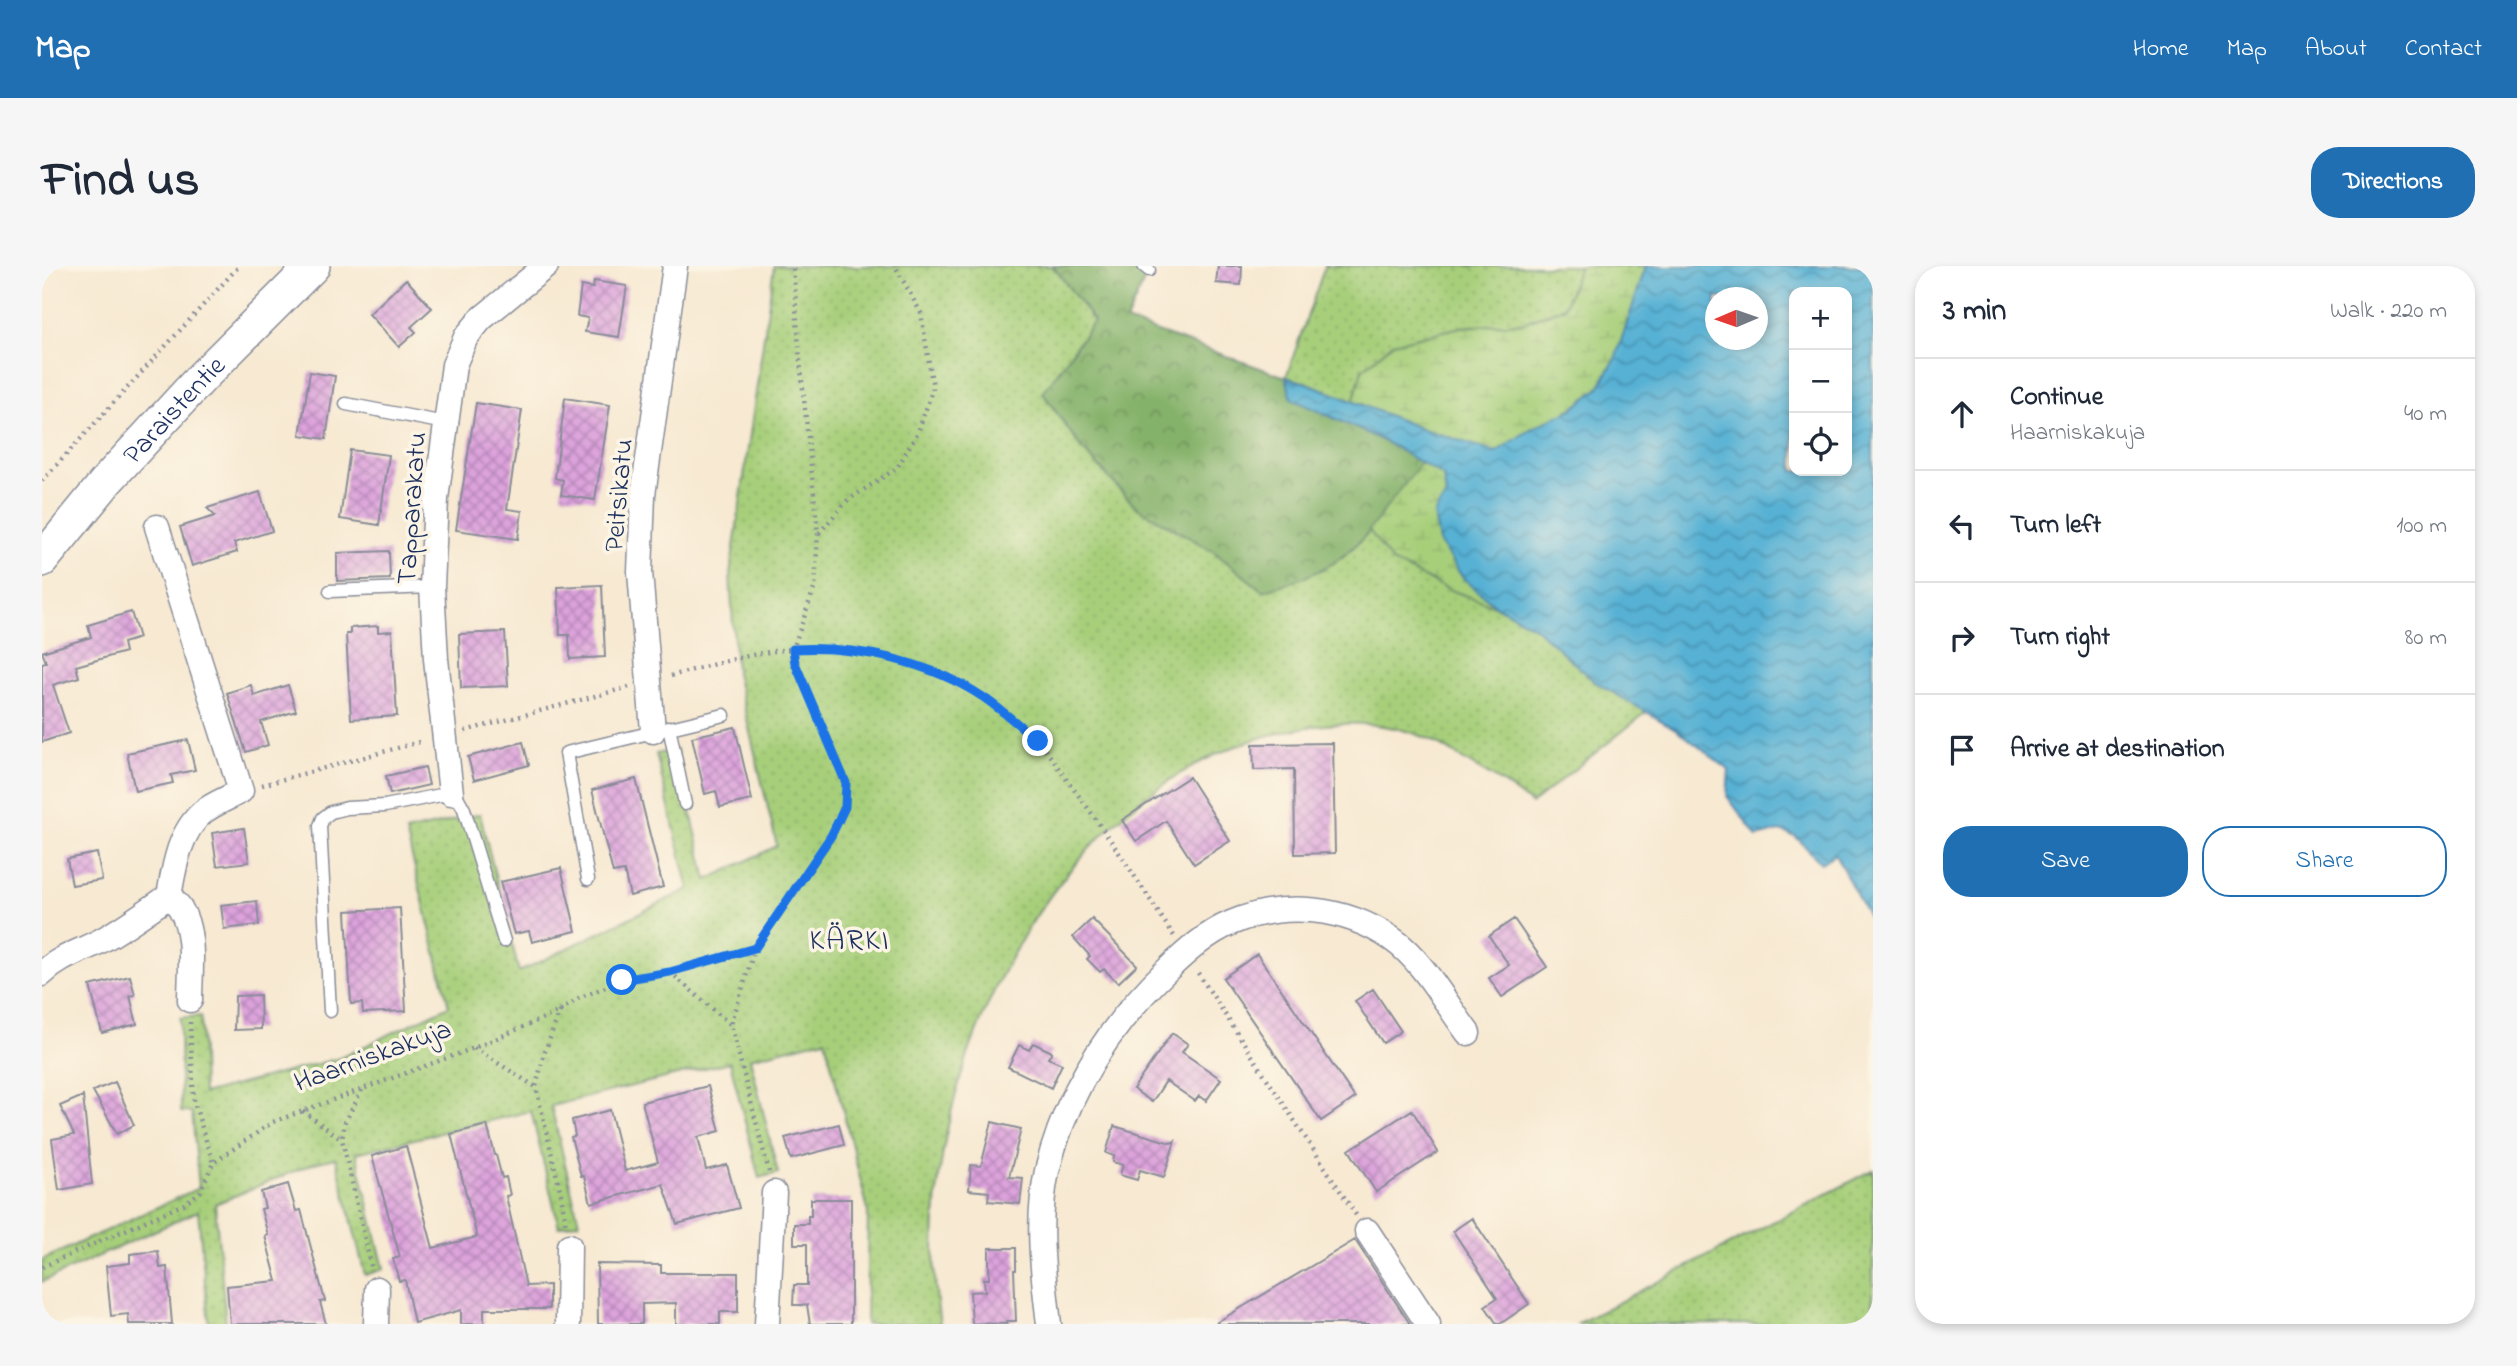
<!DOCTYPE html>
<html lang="en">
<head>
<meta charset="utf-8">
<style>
	:root { --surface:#fff; --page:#f6f6f7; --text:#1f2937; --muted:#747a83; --line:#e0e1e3; --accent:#1f6fb2 }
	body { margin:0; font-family:"Indie Flower",sans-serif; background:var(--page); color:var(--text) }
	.controls { position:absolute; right:21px; top:21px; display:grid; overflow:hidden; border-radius:14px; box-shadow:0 4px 10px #0003 }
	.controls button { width:63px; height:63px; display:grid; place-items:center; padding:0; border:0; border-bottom:2px solid var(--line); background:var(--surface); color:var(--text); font:35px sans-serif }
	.compass { position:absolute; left:1663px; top:21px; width:63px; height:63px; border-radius:50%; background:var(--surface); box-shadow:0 4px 10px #0003; rotate:268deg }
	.stop { position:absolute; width:21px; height:21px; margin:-16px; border:5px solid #1a73e8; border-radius:50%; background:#fff }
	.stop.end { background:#1a73e8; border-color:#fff; box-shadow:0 2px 7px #0008 }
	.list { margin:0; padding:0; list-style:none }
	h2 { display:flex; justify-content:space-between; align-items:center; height:91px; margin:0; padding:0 28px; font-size:30px }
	h2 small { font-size:23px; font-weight:400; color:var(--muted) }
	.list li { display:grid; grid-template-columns:46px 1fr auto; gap:21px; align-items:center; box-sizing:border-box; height:112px; padding:0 28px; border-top:2px solid var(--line) }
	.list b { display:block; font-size:26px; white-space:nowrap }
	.list p { margin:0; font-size:23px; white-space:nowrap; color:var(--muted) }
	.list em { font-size:23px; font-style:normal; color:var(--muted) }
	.actions { display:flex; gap:14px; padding:21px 28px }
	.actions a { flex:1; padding:16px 0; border:2px solid var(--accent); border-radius:28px; text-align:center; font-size:24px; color:var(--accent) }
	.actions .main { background:var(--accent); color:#fff }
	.icon { flex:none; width:38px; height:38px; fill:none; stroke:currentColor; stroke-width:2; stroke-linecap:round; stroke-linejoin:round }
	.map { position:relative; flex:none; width:1831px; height:1058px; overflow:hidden; border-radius:28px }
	header { display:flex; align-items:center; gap:42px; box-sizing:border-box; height:98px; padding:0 35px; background:var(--accent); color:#fff }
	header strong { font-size:33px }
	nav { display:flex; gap:38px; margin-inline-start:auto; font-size:24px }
	.intro { display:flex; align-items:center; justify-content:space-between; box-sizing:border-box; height:168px; padding:0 42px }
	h1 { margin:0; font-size:49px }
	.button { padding:18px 32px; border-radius:28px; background:var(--accent); color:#fff; font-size:24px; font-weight:700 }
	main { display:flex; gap:42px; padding:0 42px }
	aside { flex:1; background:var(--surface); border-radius:28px; box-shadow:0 4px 10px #0003 }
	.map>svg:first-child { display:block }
	.green { fill:url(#green-dots); stroke:#617f6c; stroke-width:2 }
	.forest { fill:url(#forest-crowns); stroke:#507064; stroke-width:2 }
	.wetland { fill:url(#wetland-marsh); stroke:#617f6c; stroke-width:2; fill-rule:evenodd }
	.water { fill:url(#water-waves); stroke:#387099; stroke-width:2; fill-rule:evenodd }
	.building { fill:url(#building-cross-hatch) }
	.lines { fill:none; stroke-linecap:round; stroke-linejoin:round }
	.service-casing { stroke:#898c98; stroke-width:15 }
	.minor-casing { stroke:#898c98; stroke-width:27 }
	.secondary-casing { stroke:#898c98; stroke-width:36 }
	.path { stroke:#898c98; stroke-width:4.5; stroke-dasharray:2 5; stroke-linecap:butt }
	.service { stroke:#fff; stroke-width:12 }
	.minor { stroke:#fff; stroke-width:24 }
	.secondary { stroke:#fff; stroke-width:33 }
	.route { stroke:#1a73e8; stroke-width:9 }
	.labels { text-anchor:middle; stroke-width:7; stroke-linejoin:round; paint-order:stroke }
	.street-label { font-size:28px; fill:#1b2f5e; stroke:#fcf5e5 }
	.neighbourhood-label { font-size:30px; letter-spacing:2px; fill:#1b2f5e; stroke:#fcf5e5 }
</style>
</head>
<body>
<header>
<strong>Map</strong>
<nav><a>Home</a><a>Map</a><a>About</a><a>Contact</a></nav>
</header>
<div class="intro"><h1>Find us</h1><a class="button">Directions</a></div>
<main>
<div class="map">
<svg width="1831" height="1058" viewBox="0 0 1831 1058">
	<defs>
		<pattern id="green-dots" width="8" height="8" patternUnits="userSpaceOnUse" patternTransform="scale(1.75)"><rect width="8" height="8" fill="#a7cf7a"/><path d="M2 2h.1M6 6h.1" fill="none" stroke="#8fb26c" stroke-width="1.8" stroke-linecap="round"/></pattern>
		<pattern id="forest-crowns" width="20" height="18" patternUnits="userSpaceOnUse" patternTransform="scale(1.75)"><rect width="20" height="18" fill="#85b26a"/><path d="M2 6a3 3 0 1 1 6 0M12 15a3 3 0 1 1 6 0" fill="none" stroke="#6c915a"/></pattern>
		<pattern id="wetland-marsh" width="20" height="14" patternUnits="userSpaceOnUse" patternTransform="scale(1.75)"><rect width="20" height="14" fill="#a7cf7a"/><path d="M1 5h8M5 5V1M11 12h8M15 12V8" fill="none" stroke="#8fb26c"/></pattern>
		<pattern id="water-waves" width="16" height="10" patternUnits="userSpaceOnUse" patternTransform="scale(1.75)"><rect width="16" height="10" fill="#56b1d4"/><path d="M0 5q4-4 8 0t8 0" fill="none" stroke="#4690af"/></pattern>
		<pattern id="building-cross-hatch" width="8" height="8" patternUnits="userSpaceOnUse" patternTransform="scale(1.75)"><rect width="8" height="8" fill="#dda3dc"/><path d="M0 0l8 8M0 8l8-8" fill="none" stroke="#b285b6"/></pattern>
	</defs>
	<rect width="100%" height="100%" fill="#fcf5e5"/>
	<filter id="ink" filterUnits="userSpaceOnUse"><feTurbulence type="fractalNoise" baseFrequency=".0143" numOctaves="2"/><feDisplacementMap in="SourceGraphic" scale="14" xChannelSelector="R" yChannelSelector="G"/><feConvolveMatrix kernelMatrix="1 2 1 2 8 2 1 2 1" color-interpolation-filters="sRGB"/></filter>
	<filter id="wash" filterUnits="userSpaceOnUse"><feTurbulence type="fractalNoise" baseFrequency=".00686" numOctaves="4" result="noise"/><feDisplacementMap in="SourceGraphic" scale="28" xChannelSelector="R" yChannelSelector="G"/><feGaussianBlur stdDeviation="1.57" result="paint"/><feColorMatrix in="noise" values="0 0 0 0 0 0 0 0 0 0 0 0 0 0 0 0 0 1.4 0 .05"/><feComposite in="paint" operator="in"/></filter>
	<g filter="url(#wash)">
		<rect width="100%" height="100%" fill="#f7e9d2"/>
		<path class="green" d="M732 0H1011L1052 55 1001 127 1038 180 1094 241 1171 285 1221 325 1259 312 1299 292 1341 251 1454 340 1493 361 1553 416 1606 445 1489 538C1471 523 1452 511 1432 500 1418 492 1405 482 1391 475 1337 450 1275 455 1221 471 995 537 862 837 898 1058H824L826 944 783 773 708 792 736 907 717 912 688 796 509 840 537 956 517 961 489 845 314 887 342 1003 323 1009 294 892 272 897 173 938 184 1058H167L156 945 0 1016V994L157 922 150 846H139L138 752 159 750 161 828 298 792 407 740 364 566 438 548 477 706 647 623 614 488 634 484 665 614 735 580 694 407 688 309Z
			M1283 0H1538L1522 41 1480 57 1419 61 1320 104 1311 137 1268 118 1244 111Z
			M1831 904V1058H1535Z"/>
		<path class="forest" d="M1011 0H1102L1107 4 1084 55 1244 111 1250 133 1340 174 1380 196C1356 230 1333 265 1300 291 1280 307 1245 317 1221 325L1171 285 1094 241 1038 180 1001 127 1052 55Z"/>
		<path class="wetland" d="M1538 0H1745L1752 64V205H1805L1562 233 1311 137 1320 104 1351 77 1419 61 1480 57 1522 42ZM1674 32H1716V74H1674Z
			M1380 196 1500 236 1621 455 1553 416 1493 361 1454 340 1408 324 1350 296 1327 264Z"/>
		<path class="water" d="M1604 0H1831V660L1793 588 1779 597 1754 571 1738 565 1715 571 1685 530 1687 504 1635 464 1553 416 1493 361 1454 340 1421 312 1397 276 1392 248 1404 229 1401 210 1340 174 1250 133 1244 111 1268 118 1378 162 1454 186 1490 162 1530 143 1556 123 1573 93ZM1752 26H1805V205H1752ZM1674 32H1716V74H1674Z"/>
		<g id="blocks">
			<path class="building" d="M1176 0H1200L1199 19 1174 17Z
				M364 13 390 42 369 61 374 66 357 81 327 48Z
				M552 15 585 20 577 71 543 66 546 52 535 50 539 20 551 22Z
				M268 106 293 110 284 173 258 169Z
				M523 132 568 139 553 234 519 229 521 214 513 212Z
				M434 137 480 144 465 243 480 245 476 273 414 264Z
				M308 184 347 189 337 259 298 253Z
				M218 226 230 265 192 277 195 286 150 300 138 261 173 250 165 242Z
				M347 285 348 313 295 315V287Z
				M560 319 563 391 528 393 527 369H518L516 321Z
				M89 346 97 372 81 377 83 386 34 400 37 411 11 419 27 467 0 476V397L4 396 0 386 49 371 46 359Z
				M336 360V366L350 365 355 450 309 453 304 368H308V362Z
				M463 366 466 420 419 422 417 368Z
				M209 419 212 430 246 419 254 445 219 456 226 479 204 486 185 427Z
				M693 461 710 534 678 541 674 525 663 528 650 471Z
				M146 474 153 504 129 509 131 517 93 525 85 487Z
				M481 476 487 499 432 514 426 491Z
				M1291 477 1293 587 1253 588 1252 503 1212 504 1211 478Z
				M383 501 387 519 348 528 344 510Z
				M1147 511 1188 575 1152 598 1124 555 1094 575 1080 554Z
				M594 513 621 621 588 630 582 605 571 607 550 524Z
				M202 562 207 596 175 600 170 567Z
				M55 587 60 614 30 619 25 593Z
				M519 602 534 665 490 676 487 665 472 668 458 616Z
				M215 635 217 659 182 663 179 639Z
				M358 642 364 745 321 747 320 737 309 738 304 645Z
				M1050 653 1095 699 1076 717 1062 703 1058 706 1045 693 1048 690 1031 671Z
				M1472 653 1505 701 1460 731 1447 712 1467 699 1447 670Z
				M1215 688 1313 832 1279 855 1181 712Z
				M88 710 93 729 88 730 95 758 60 767 48 720Z
				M1331 723 1359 765 1341 777 1313 735Z
				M218 729 219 763 192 764 193 730Z
				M1130 767 1146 778 1140 786 1179 813 1164 835 1157 830 1153 835 1124 815 1110 836 1091 823Z
				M991 777 1010 786 1006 792 1020 798 1009 822 966 801 977 779 987 784Z
				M73 816 92 859 75 868 51 825Z
				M666 820 678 865 656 871 664 904 685 899 697 942 635 958 621 918 549 937 542 910H539L529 871 533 870 530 854 568 844 583 905 616 896 600 836Z
				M41 830 50 918 17 924 10 873 32 869 18 840Z
				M1370 844 1396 886 1334 926 1307 884Z
				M950 856 979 863 967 911 981 912 978 938 946 935 947 926 927 924 929 899 939 900Z
				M797 858 802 879 749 893 743 872Z
				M445 859 453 889H454L460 912 464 911 468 929 464 930 484 1020 507 1019V1043H442V1058H419V1044L372 1057 363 1014 357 1015 351 993 358 991 330 890 364 880 391 982 435 971 409 868Z
				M1072 860 1129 877 1133 875 1122 911 1098 904 1095 914 1078 909 1081 899 1071 896 1072 890 1064 887Z
				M246 918 254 945 259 944 283 1035 278 1036 284 1058H188L185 1020 235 1015 223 970 226 969 219 943 223 942 219 926Z
				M769 933H809V1058H768L765 1039H751L752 1019H765V978H752V958H766V950H769Z
				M1430 952 1487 1038 1458 1058H1455L1443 1040 1455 1032 1411 965Z
				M1313 974 1368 1058H1172Z
				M947 982H974V1004H972L974 1055H965V1058L930 1057 928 1026 943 1025 942 1013H947Z
				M116 985 118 1002 125 1001 130 1058H87L86 1048 69 1050 64 1000 88 997V988Z
				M555 998 619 999V1007H696V1046H678V1058H634V1037L600 1038V1058H556Z"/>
		</g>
	</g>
	<g filter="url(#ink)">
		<use href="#blocks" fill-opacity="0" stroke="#898c98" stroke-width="2"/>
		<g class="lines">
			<defs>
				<path id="service" d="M1102 0 1107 4
					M304 138 403 157
					M288 325 390 321
					M627 461 643 538
					M546 613 524 487 682 449
					M288 745 278 560 281 552 289 546 305 542 343 540 409 527 416 532 422 543 462 675"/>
				<path id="minor" d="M611 465 598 306 601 229 633 0
					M409 527 394 393 390 321 394 233 412 99 424 71 439 53 504 0
					M127 630C130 634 136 638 138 642 154 667 148 707 148 734
					M0 708C18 690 41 685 62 673 85 660 105 645 127 630 132 602 137 566 161 546 172 537 187 532 199 525L115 261
					M1325 965 1386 1058
					M334 1058 335 1023
					M526 1058 527 980
					M725 1058 732 927
					M1007 1058C1001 1007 994 956 1005 905 1024 827 1068 759 1125 704 1144 686 1165 667 1189 657 1242 634 1303 641 1350 673 1380 693 1404 738 1426 767"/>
				<g id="secondary">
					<path id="s1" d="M0 294 67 212 160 111 271 0"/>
				</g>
			</defs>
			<use href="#service" class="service-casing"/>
			<use href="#minor" class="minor-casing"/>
			<use href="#secondary" class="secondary-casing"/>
			<path class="path" d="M0 215 197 0
				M777 267 806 234 855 202 876 166 891 122 879 47 853 0
				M629 410C673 398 725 382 770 382 852 382 938 416 995 475 1007 487 1017 503 1027 517 1065 566 1098 619 1132 670
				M423 465 587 421
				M220 519 381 475
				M628 706 689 759
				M1156 707 1314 949
				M518 745 502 788 494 821 519 928 524 960
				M148 756 152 836 171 897
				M432 782 494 821
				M320 824 303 856 300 873 330 1004
				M261 845 299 873
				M727 906 689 759 713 682 789 570 803 541 804 517 753 397 751 383 773 320 776 267 758 95 751 0
				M0 1001 142 938 158 926 171 897 231 856 432 782 518 745 537 732 580 714 628 706 712 682"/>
			<use href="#service" class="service"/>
			<use href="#minor" class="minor"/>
			<use href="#secondary" class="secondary"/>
		</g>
	</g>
	<g class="lines" filter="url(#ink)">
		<path class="route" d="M580 714 628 706 713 682 789 570 803 541 804 517 753 397 751 383C814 379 888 396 941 431 960 444 978 460 996 475"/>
	</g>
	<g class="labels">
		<g class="street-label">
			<text dy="10" stroke="none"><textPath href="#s1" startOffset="200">Paraistentie</textPath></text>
			<text transform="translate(575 229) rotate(-85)" y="10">Peitsikatu</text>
			<text transform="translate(368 242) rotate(-86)" y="10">Tapparakatu</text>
			<text transform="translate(330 788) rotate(-20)" y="10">Haarniskakuja</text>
		</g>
		<g class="neighbourhood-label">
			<text x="808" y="683">KÄRKI</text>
		</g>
	</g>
</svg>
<div class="controls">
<button>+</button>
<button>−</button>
<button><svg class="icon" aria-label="locate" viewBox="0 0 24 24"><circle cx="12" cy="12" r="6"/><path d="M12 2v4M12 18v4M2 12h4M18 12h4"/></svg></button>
</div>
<svg class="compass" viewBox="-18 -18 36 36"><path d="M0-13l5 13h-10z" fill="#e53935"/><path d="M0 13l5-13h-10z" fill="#747a83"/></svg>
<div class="stop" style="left:580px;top:714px"></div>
<div class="stop end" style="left:996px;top:475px"></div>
</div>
<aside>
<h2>3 min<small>Walk · 220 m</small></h2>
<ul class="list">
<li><svg class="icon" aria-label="ahead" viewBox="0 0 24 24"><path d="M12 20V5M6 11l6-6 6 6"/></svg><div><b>Continue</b><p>Haarniskakuja</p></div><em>40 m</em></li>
<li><svg class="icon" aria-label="left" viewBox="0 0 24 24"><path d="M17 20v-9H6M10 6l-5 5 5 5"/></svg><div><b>Turn left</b></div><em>100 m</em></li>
<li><svg class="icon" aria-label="right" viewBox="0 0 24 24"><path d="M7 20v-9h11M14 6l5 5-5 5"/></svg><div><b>Turn right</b></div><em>80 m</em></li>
<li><svg class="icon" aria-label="arrive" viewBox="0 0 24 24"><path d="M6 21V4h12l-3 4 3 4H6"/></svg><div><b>Arrive at destination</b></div></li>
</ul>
<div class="actions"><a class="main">Save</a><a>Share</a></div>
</aside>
</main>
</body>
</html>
